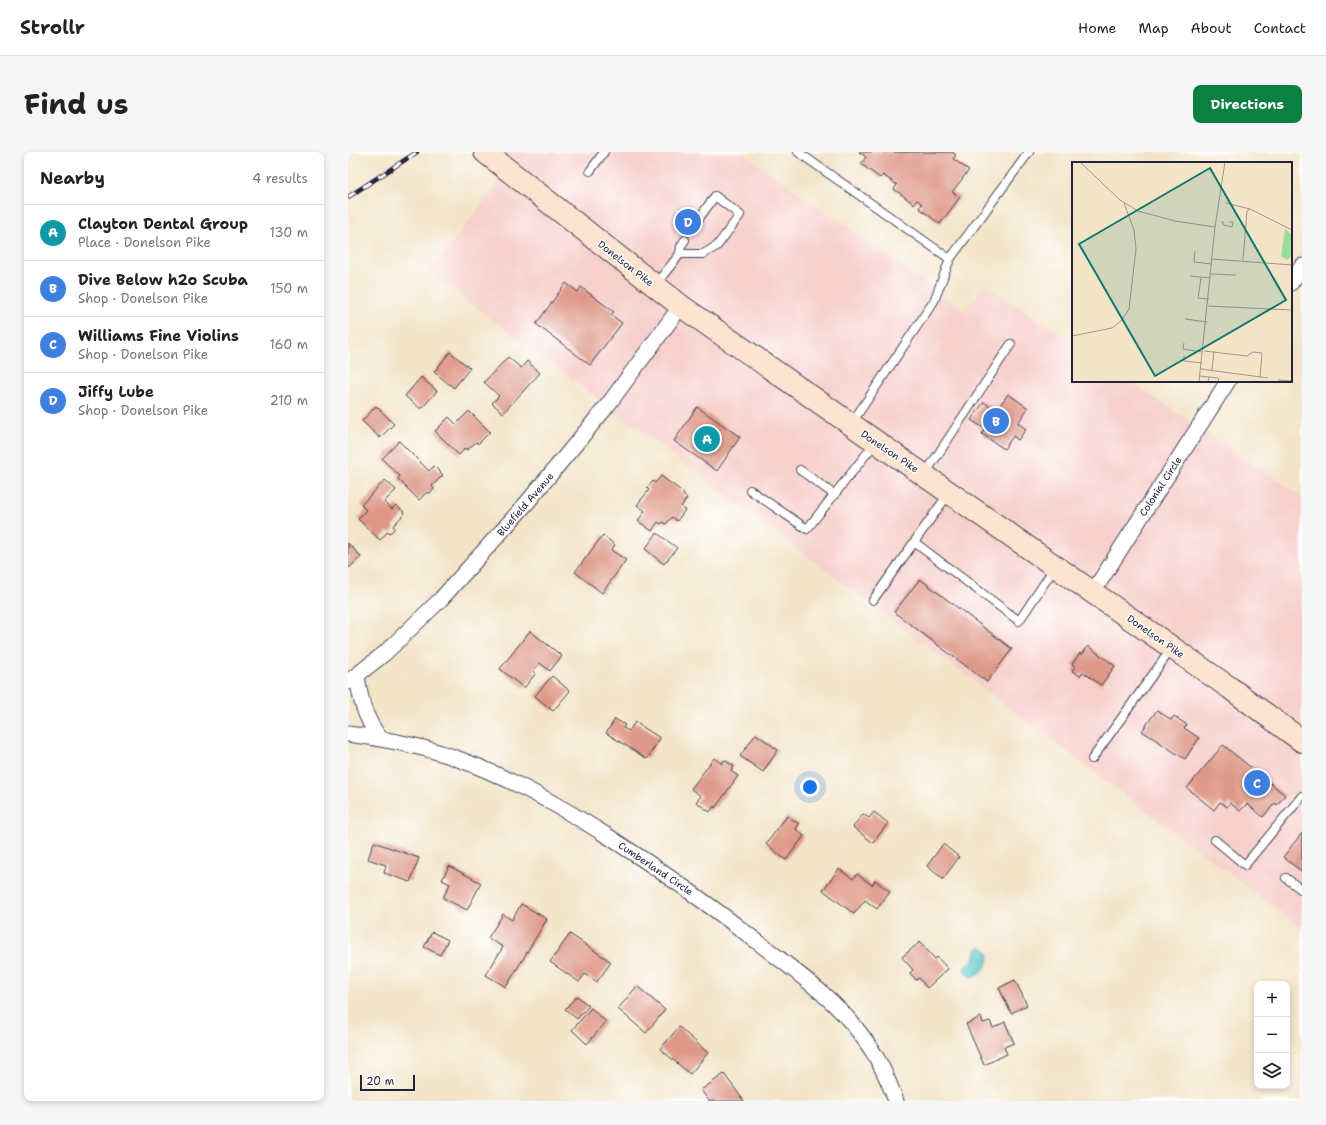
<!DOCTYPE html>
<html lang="en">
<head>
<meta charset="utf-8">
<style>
	:root { --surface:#fff; --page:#f6f6f6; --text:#222; --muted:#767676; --line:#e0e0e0; --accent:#0b8043 }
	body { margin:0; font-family:"Shantell Sans",sans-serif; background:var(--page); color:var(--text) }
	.controls { position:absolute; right:12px; bottom:12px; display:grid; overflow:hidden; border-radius:8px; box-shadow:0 2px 6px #0003 }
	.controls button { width:36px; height:36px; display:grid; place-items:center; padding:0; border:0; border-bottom:1px solid var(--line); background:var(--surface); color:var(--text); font:20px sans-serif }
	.scale { position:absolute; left:12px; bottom:10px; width:55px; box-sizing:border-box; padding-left:4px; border:2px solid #22223b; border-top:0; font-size:11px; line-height:14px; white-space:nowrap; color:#22223b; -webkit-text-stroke:3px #fff; paint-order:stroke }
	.you { position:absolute; left:462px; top:635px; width:14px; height:14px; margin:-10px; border:3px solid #fff; border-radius:50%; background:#1a73e8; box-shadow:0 0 0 6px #1a73e833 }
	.badge { display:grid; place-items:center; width:26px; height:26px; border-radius:50%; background:var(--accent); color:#fff; font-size:13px; font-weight:700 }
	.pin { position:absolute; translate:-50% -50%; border:2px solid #fff; box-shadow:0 1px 4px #0006 }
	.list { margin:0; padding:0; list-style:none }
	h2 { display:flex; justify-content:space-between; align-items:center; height:52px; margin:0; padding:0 16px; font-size:17px }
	h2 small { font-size:13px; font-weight:400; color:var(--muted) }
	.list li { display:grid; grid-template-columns:26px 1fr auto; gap:12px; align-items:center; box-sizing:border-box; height:56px; padding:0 16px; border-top:1px solid var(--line) }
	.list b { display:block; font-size:15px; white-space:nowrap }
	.list p { margin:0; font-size:13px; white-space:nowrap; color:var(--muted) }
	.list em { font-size:13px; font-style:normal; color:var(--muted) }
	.icon { flex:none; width:22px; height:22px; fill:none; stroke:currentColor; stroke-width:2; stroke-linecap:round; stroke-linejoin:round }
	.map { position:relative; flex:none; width:954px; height:949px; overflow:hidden; border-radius:8px }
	header { display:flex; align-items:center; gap:24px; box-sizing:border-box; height:56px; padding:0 20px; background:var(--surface); border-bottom:1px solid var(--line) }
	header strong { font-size:19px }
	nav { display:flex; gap:22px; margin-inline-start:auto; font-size:14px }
	.intro { display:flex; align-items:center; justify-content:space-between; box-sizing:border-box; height:96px; padding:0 24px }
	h1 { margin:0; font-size:28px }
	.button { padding:10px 18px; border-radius:8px; background:var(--accent); color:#fff; font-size:14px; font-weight:700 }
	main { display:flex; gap:24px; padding:0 24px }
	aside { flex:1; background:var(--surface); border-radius:8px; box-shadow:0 2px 6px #0003 }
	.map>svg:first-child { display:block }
	.built { fill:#f7d0cc }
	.water { fill:#57c5cb; stroke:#3c7483 }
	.building { fill:#de9887 }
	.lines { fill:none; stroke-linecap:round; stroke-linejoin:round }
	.service-casing { stroke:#413f50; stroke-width:10 }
	.minor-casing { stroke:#413f50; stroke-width:17 }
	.secondary-casing { stroke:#413f50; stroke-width:24 }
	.service { stroke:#fff; stroke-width:8 }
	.minor { stroke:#fff; stroke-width:15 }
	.secondary { stroke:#fde4d0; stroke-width:22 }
	.rail-casing { stroke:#22223b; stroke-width:4.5 }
	.rail { stroke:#fff; stroke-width:3; stroke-dasharray:9; stroke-linecap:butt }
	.labels { text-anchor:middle; stroke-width:3; stroke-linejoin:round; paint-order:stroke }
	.street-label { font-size:10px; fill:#22223b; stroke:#fff }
	.inset-road { fill:none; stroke:#9f9690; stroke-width:1 }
	.view { fill:#0f766e; fill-opacity:0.15; stroke:#0f766e; stroke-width:2 }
	.inset-edge { fill:none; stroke:#22223b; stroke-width:2 }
</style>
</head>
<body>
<header>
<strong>Strollr</strong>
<nav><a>Home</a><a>Map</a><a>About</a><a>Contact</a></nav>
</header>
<div class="intro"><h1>Find us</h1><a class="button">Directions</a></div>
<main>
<aside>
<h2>Nearby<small>4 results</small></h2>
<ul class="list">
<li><span class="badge" style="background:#0f9aa8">A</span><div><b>Clayton Dental Group</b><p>Place · Donelson Pike</p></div><em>130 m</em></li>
<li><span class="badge" style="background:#3f7fe0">B</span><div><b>Dive Below h2o Scuba</b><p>Shop · Donelson Pike</p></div><em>150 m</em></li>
<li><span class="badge" style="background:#3f7fe0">C</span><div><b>Williams Fine Violins</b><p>Shop · Donelson Pike</p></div><em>160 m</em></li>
<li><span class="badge" style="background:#3f7fe0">D</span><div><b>Jiffy Lube</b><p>Shop · Donelson Pike</p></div><em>210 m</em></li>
</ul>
</aside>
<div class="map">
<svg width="954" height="949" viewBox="0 0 954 949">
	<rect width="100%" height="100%" fill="#fff"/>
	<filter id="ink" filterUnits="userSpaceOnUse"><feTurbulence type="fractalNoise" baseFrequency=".025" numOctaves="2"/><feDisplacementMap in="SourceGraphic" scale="8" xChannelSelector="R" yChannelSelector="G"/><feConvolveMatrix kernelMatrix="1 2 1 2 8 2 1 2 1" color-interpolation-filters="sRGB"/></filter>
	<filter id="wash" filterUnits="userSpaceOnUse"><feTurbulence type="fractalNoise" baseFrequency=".012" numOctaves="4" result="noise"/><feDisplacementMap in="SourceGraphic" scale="16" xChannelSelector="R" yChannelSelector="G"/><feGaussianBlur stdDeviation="0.9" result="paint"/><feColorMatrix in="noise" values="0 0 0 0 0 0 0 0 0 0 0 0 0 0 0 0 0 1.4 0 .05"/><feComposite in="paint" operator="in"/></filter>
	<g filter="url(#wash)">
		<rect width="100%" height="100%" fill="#f3e4c8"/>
		<path class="built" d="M138 0H394L616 159 637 133 725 191V229H782L954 345V776L81 120 160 19Z"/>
		<path class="water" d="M632 795C650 798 637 825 623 825L618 821 616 817C618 813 621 812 624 809 629 804 625 798 632 795Z"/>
		<g id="blocks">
			<path class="building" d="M511 0H604L608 3 605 7 621 18 604 40 612 45 592 72 571 56 574 52 569 48 566 52 546 37 549 33 535 23 532 26 513 12 518 5Z
				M218 131 230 140 233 135 266 160 263 163 274 171 242 213 188 172Z
				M102 200 122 216 106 236 86 220Z
				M160 205 173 216 179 209 192 221 155 261 144 251 151 244 136 230Z
				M73 225 89 239 73 257 57 244Z
				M660 242 680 256 670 271 678 277 670 288 665 284 656 297 634 282 637 277 623 268 636 250 648 259Z
				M28 254 46 272 32 286 14 269Z
				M349 255 392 285 369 319 326 289Z
				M121 259 142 280 130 292 128 290 119 298 117 296 111 303 87 279 101 265 108 272Z
				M51 289 81 319 86 314 95 323 84 334 86 337 81 342 79 340 71 348 50 327 52 324 34 307Z
				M313 324 336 341 335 343 339 346 333 355 337 358 329 369 324 365 318 372 315 370 313 372 310 370 304 379 290 369 297 359 289 353 301 338 299 336 305 329 307 331Z
				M37 328 48 338 36 350 44 357 48 353 57 361 45 374 47 376 42 381 40 379 32 388 10 367 18 358 13 353Z
				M309 381 329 396 316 412 297 397Z
				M255 383 267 393 263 398 278 408 254 441 227 420Z
				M0 391 13 405 1 416 0 415Z
				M572 427 664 497 639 530 546 460Z
				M182 479 214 504 202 519 192 511 185 519 188 521 176 536 152 517Z
				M740 494 767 514 753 533 735 520 732 524 724 519 727 514 724 512 732 501 734 503Z
				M204 524 222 539 205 559 187 544Z
				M809 558 823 568 826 564 839 573 836 576 851 586 837 607 794 579Z
				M267 567 277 573 275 576 281 579 287 570 312 586 299 607 258 581Z
				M408 582 430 598 415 620 392 604Z
				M875 593 937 643 929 653 927 651 915 665 899 652 892 659 882 651 879 655 872 650 866 658 839 636Z
				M366 606 374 612 376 608 386 614 383 619 390 624 367 656 366 654 362 660 348 650 353 644 343 637Z
				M526 660 540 671 525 691 505 675 515 662 521 666Z
				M439 664 451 672 448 677 456 684 438 708 418 692Z
				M954 681V720L935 705Z
				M26 690 71 706 62 730 36 721 38 713 20 707Z
				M595 692 611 705 595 727 579 714Z
				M101 714 133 731 119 758 95 746 102 732 94 728Z
				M491 717 505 727 509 722 524 733 527 728 542 740 529 757 517 748 506 762 475 738Z
				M173 752 199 767 158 835 138 823 155 795 140 786 155 762 164 768Z
				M84 780 100 788 92 803 76 795Z
				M222 782 263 810 249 830 237 822 231 830 202 810Z
				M572 790 587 807 589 805 600 817 579 836 571 826 568 828 562 821 565 818 554 805Z
				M667 828 679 853 663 861 651 836Z
				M289 834 317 858 298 881 270 857Z
				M229 844 241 854 229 867 217 857Z
				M243 856 258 870 239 892 224 878Z
				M633 865 635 871 642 869 645 876 657 870 666 891 656 895 659 902 636 913 618 872Z
				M331 875 360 901 342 922 312 897Z
				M376 922 396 949H361L353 938Z"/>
		</g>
	</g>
	<g filter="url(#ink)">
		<use href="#blocks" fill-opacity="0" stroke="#413f50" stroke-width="1"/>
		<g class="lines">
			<defs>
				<path id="service" d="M450 0 602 107
					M242 19 256 0
					M337 88 333 94 332 102H355L369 94 392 63 367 44 352 65
					M307 133 332 102
					M503 272 586 149 602 107 681 0
					M452 318 487 343
					M577 322 663 192
					M402 338 459 377 528 290
					M566 390 671 469 707 415
					M525 448 601 341
					M744 607 824 496
					M867 688 897 713 954 644
					M938 726 954 738"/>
				<path id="minor" d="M943 131 954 114
					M745 440 880 229
					M9 523C12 547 17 567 32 586
					M0 530 37 501 93 447 177 353 259 254 333 154
					M0 582C38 587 77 594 113 608 165 627 214 655 261 685 314 719 365 755 415 794 448 820 485 846 511 880 529 903 538 922 548 949"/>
				<path id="secondary" d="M137 0 333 154 882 536 954 589"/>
			</defs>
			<use href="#service" class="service-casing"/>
			<use href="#minor" class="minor-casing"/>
			<use href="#secondary" class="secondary-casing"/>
			<use href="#service" class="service"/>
			<use href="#minor" class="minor"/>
			<use href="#secondary" class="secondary"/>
			<defs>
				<path id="rail" d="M0 45 69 0"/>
			</defs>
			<use href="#rail" class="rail-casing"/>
			<use href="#rail" class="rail"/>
		</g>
	</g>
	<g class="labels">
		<g class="street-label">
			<text transform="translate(278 111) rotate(38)" y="4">Donelson Pike</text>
			<text transform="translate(542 299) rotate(34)" y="4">Donelson Pike</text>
			<text transform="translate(812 334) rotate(-57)" y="4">Colonial Circle</text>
			<text transform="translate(177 352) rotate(-49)" y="4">Bluefield Avenue</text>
			<text transform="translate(808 484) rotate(35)" y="4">Donelson Pike</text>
			<text transform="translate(308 716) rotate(34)" y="4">Cumberland Circle</text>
		</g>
	</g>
	<g transform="translate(724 10)">
		<rect width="220" height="220" fill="#f3e4c8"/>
		<path d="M213 67 220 73 219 95 215 98 209 94Z" fill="#99de97"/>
		<path class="inset-road" d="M8 0 48 38 66 49 103 59 143 65M154 41 178 47M152 60H150L152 63 160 65 161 60H157M123 89 122 100 140 102M140 97 220 103M171 98 175 49 178 47 220 68M139 112 164 113M118 114 139 116M129 116 126 136 137 137M136 144 220 148M113 157 135 160M0 174 40 166 50 158 57 147 64 87 62 68 52 41M112 181 111 187 130 190M132 189 175 194 181 190 190 191 188 215M112 194V199L130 201M129 207 196 216M140 208 142 189M128 214 137 215 136 220M137 215 146 216 147 220M206 218 220 219M127 220 143 65 153 0"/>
		<path class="view" d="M138 6 214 138 83 214 7 82Z"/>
		<rect width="220" height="220" class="inset-edge"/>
	</g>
</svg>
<div class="controls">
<button>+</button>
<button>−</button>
<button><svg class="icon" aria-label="layers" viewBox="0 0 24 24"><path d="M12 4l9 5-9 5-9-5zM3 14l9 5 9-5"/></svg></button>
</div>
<div class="scale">20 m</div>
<div class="you"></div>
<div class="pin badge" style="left:359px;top:287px;background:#0f9aa8">A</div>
<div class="pin badge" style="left:648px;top:269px;background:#3f7fe0">B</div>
<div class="pin badge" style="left:909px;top:631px;background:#3f7fe0">C</div>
<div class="pin badge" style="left:340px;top:70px;background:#3f7fe0">D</div>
</div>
</main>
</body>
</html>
